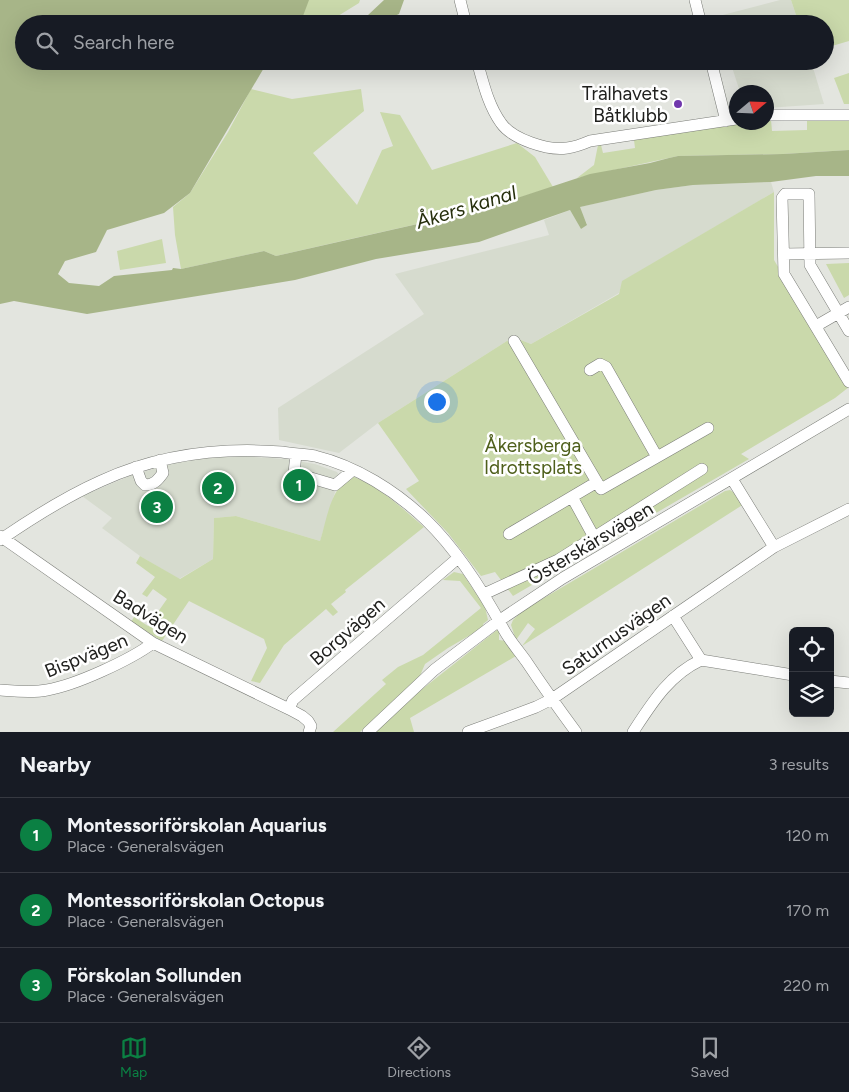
<!DOCTYPE html>
<html lang="en">
<head>
<meta charset="utf-8">
<style>
	:root { --surface:#171b24; --page:#20242c; --text:#f1f3f6; --muted:#9ea1a6; --line:#363941; --accent:#0b8043 }
	body { margin:0; font-family:Figtree,sans-serif; background:var(--page); color:var(--text) }
	.controls { position:absolute; right:15px; bottom:15px; display:grid; overflow:hidden; border-radius:8px; box-shadow:0 5px 20px #0002 }
	.controls button { width:45px; height:45px; display:grid; place-items:center; padding:0; border:0; border-bottom:1px solid var(--line); background:var(--surface); color:var(--text); font:25px sans-serif }
	.compass { position:absolute; left:729px; top:85px; width:45px; height:45px; border-radius:50%; background:var(--surface); box-shadow:0 5px 20px #0002; rotate:71deg }
	.you { position:absolute; left:436px; top:401px; width:18px; height:18px; margin:-12px; border:4px solid #fff; border-radius:50%; background:#1a73e8; box-shadow:0 0 0 8px #1a73e833 }
	.badge { display:grid; place-items:center; width:32px; height:32px; border-radius:50%; background:var(--accent); color:#fff; font-size:16px; font-weight:700 }
	.pin { position:absolute; translate:-50% -50%; border:2px solid #fff; box-shadow:0 1px 5px #0006 }
	.list { margin:0; padding:0; list-style:none }
	h2 { display:flex; justify-content:space-between; align-items:center; height:65px; margin:0; padding:0 20px; font-size:21px }
	h2 small { font-size:16px; font-weight:400; color:var(--muted) }
	.list li { display:grid; grid-template-columns:32px 1fr auto; gap:15px; align-items:center; box-sizing:border-box; height:75px; padding:0 20px; border-top:1px solid var(--line) }
	.list b { display:block; font-size:19px; white-space:nowrap }
	.list p { margin:0; font-size:16px; white-space:nowrap; color:var(--muted) }
	.list em { font-size:16px; font-style:normal; color:var(--muted) }
	.icon { flex:none; width:28px; height:28px; fill:none; stroke:currentColor; stroke-width:2; stroke-linecap:round; stroke-linejoin:round }
	.map { position:relative; flex:none; width:849px; height:732px; overflow:hidden }
	.search { position:absolute; background:var(--surface); box-shadow:0 5px 20px #0002; left:15px; right:15px; top:15px; height:55px; display:flex; align-items:center; gap:12px; box-sizing:border-box; padding:0 18px; border-radius:28px; color:var(--muted); font-size:19px }
	.sheet { height:290px; background:var(--surface) }
	nav { display:flex; justify-content:space-around; align-items:center; box-sizing:border-box; height:70px; border-top:1px solid var(--line); background:var(--surface); font-size:14px; color:var(--muted) }
	nav a { display:grid; justify-items:center; gap:2px }
	nav .on { color:var(--accent) }
	.map>svg:first-child { display:block }
	.built { fill:#d6dbce }
	.green { fill:#cad9ab }
	.water { fill:#a7b588 }
	.lines { fill:none; stroke-linecap:round; stroke-linejoin:round }
	.minor-casing { stroke:#7b7d78; stroke-width:12 }
	.minor { stroke:#fff; stroke-width:11 }
	.poi-dot { fill:#7137ad; stroke:#fff; stroke-width:2 }
	.labels { text-anchor:middle; stroke-width:5; stroke-linejoin:round; paint-order:stroke }
	.poi-label { font-size:19px; fill:#20201e; stroke:#fff; text-anchor:end }
	.park-label { font-size:19px; fill:#4e5f1b; stroke:#fff }
	.street-label { font-size:19px; fill:#20201e; stroke:#fff }
	.water-label { font-size:20px; font-style:italic; fill:#262f0c; stroke:#fff }
</style>
</head>
<body>
<div class="map">
<svg width="849" height="732" viewBox="0 0 849 732">
	<rect width="100%" height="100%" fill="#e3e5df"/>
	<path class="built" d="M780 0H791L799 24H717L715 17Z
		M730 61H811L824 104 767 108 766 92H740Z
		M771 182 774 192 623 281 619 293 531 344 513 337 378 423 339 453 279 440 278 408 424 314 395 274 549 235 544 220 570 210 581 229 587 224 579 207 656 190 693 185Z
		M239 456 286 459 315 464 337 472 343 481 335 492 320 541 236 516 214 518 213 559 179 579 140 556 102 528 112 518 82 496 132 475 171 464 205 458Z"/>
	<path class="green" d="M284 0H360L359 3 325 24H285Z
		M791 0H849V41L825 48V24H799Z
		M849 73V104H844L834 78Z
		M251 89 292 99 361 89 364 111 313 153 357 205 382 150 393 146 380 112 400 115 432 170 517 143 535 157 553 187 484 209 346 240 276 256 264 251 181 269 175 235 173 207 190 193 228 132Z
		M807 119 849 121V150L783 154 678 156 577 178 594 165 598 145H601L603 153 635 148 634 140 704 127 766 122 767 121 771 120 772 131 807 130Z
		M774 192V260L849 387 835 398 741 454 749 459 513 596 495 572 481 576 448 533 406 489 419 481 378 423 513 337 531 344 619 294 622 281Z
		M162 239 166 263 120 270 117 251Z
		M849 263V295L844 298 826 264Z
		M352 476C380 487 401 507 424 527L345 590 346 592 331 604 338 612 333 616 326 609 284 645 260 683 251 681 267 648 264 639 189 601 162 641 131 622 134 617 148 626 167 599 153 589 147 597 142 594 155 577 136 563 140 556 180 579 213 559 214 518 236 516 320 541C327 519 330 488 352 476Z
		M730 490 739 496 744 504 522 646 535 629 528 623 516 640 511 625 513 620 522 611 725 491Z
		M454 572 463 574 485 607 488 620 483 624 484 627 448 648 425 664 419 678 360 732H333L386 684 382 680 398 667 423 655 481 608 460 581 443 580Z
		M497 630 502 632 499 634V640L506 641 516 656 410 718 414 732H374L416 694Z"/>
	<path class="water" d="M0 0H309L303 16 304 24H24V61H268L190 193 164 213 107 230 96 252 65 261 58 274 69 283 99 286 114 276 172 270 173 268 181 269 264 251 276 256 484 209 590 174 650 163 669 158 678 156 783 154 849 150V176H816L771 182 693 185 656 190 580 207 587 225 581 229 570 210 479 242 376 259 295 280 87 314 14 301 0 304Z
		M384 0H404L399 14 378 24H344L367 16Z"/>
	<g class="lines">
		<defs>
			<path id="minor" d="M460 0 466 24
				M695 0 701 24
				M477 61C483 82 488 105 501 123 512 139 548 151 567 148 575 147 583 144 590 141L736 119
				M711 61 726 121
				M766 115H849
				M784 254 849 253
				M816 326 849 307
				M849 331 810 265 809 194H785L782 198 784 274 849 382
				M514 341 601 489 708 428
				M590 370 600 364 606 367 657 457
				M296 454 294 473 335 485 353 470
				M136 467 141 481 145 485C154 485 158 480 163 473L160 460
				M572 497 594 537
				M509 534 597 482
				M0 536 153 643 289 709
				M0 540C32 518 65 497 101 481 158 455 219 447 282 452 293 454 305 454 315 456 356 466 396 491 426 520 458 551 483 591 504 630 510 641 519 651 526 661 542 685 559 709 576 732
				M774 547 849 509
				M484 594 558 560 702 469
				M673 616 701 660 793 675
				M830 681 849 683
				M0 690C15 691 32 693 47 690 76 685 130 660 153 643
				M309 732 311 726 308 721 302 716 289 709 293 700 458 558
				M368 732 434 670 500 620 563 578 849 409
				M468 732 536 707 552 699 774 547 732 479
				M633 732C652 703 669 675 701 660"/>
		</defs>
		<use href="#minor" class="minor-casing"/>
		<use href="#minor" class="minor"/>
	</g>
	<circle class="poi-dot" cx="678" cy="104" r="5"/>
	<g class="labels">
		<g class="poi-label">
			<text x="668" y="100">Trälhavets<tspan x="668" dy="22">Båtklubb</tspan></text>
		</g>
		<g class="park-label">
			<text x="533" y="452">Åkersberga<tspan x="533" dy="22">Idrottsplats</tspan></text>
		</g>
		<g class="street-label">
			<text transform="translate(590 543) rotate(-31)" y="7">Österskärsvägen</text>
			<text transform="translate(151 616) rotate(32)" y="7">Badvägen</text>
			<text transform="translate(347 631) rotate(-41)" y="7">Borgvägen</text>
			<text transform="translate(616 634) rotate(-35)" y="7">Saturnusvägen</text>
			<text transform="translate(86 655) rotate(-22)" y="7">Bispvägen</text>
		</g>
		<g class="water-label">
			<text transform="translate(466 207) rotate(-17)" y="7">Åkers kanal</text>
		</g>
	</g>
</svg>
<div class="controls">
<button><svg class="icon" aria-label="locate" viewBox="0 0 24 24"><circle cx="12" cy="12" r="6"/><path d="M12 2v4M12 18v4M2 12h4M18 12h4"/></svg></button>
<button><svg class="icon" aria-label="layers" viewBox="0 0 24 24"><path d="M12 4l9 5-9 5-9-5zM3 14l9 5 9-5"/></svg></button>
</div>
<svg class="compass" viewBox="-18 -18 36 36"><path d="M0-13l5 13h-10z" fill="#e53935"/><path d="M0 13l5-13h-10z" fill="#9ea1a6"/></svg>
<div class="you"></div>
<div class="pin badge" style="left:299px;top:485px">1</div>
<div class="pin badge" style="left:218px;top:488px">2</div>
<div class="pin badge" style="left:157px;top:507px">3</div>
<div class="search"><svg class="icon" aria-label="search" viewBox="0 0 24 24"><circle cx="10" cy="10" r="6"/><path d="M15 15l6 6"/></svg>Search here</div>
</div>
<section class="sheet">
<h2>Nearby<small>3 results</small></h2>
<ul class="list">
<li><span class="badge">1</span><div><b>Montessoriförskolan Aquarius</b><p>Place · Generalsvägen</p></div><em>120 m</em></li>
<li><span class="badge">2</span><div><b>Montessoriförskolan Octopus</b><p>Place · Generalsvägen</p></div><em>170 m</em></li>
<li><span class="badge">3</span><div><b>Förskolan Sollunden</b><p>Place · Generalsvägen</p></div><em>220 m</em></li>
</ul>
</section>
<nav>
<a class="on"><svg class="icon" aria-label="map" viewBox="0 0 24 24"><path d="M3 6l6-2 6 2 6-2v14l-6 2-6-2-6 2zM9 4v14M15 6v14"/></svg>Map</a>
<a><svg class="icon" aria-label="directions" viewBox="0 0 24 24"><path d="M12 3l9 9-9 9-9-9zM9 14v-3h6M13 9l2 2-2 2"/></svg>Directions</a>
<a><svg class="icon" aria-label="saved" viewBox="0 0 24 24"><path d="M7 4h10v16l-5-4-5 4z"/></svg>Saved</a>
</nav>
</body>
</html>
